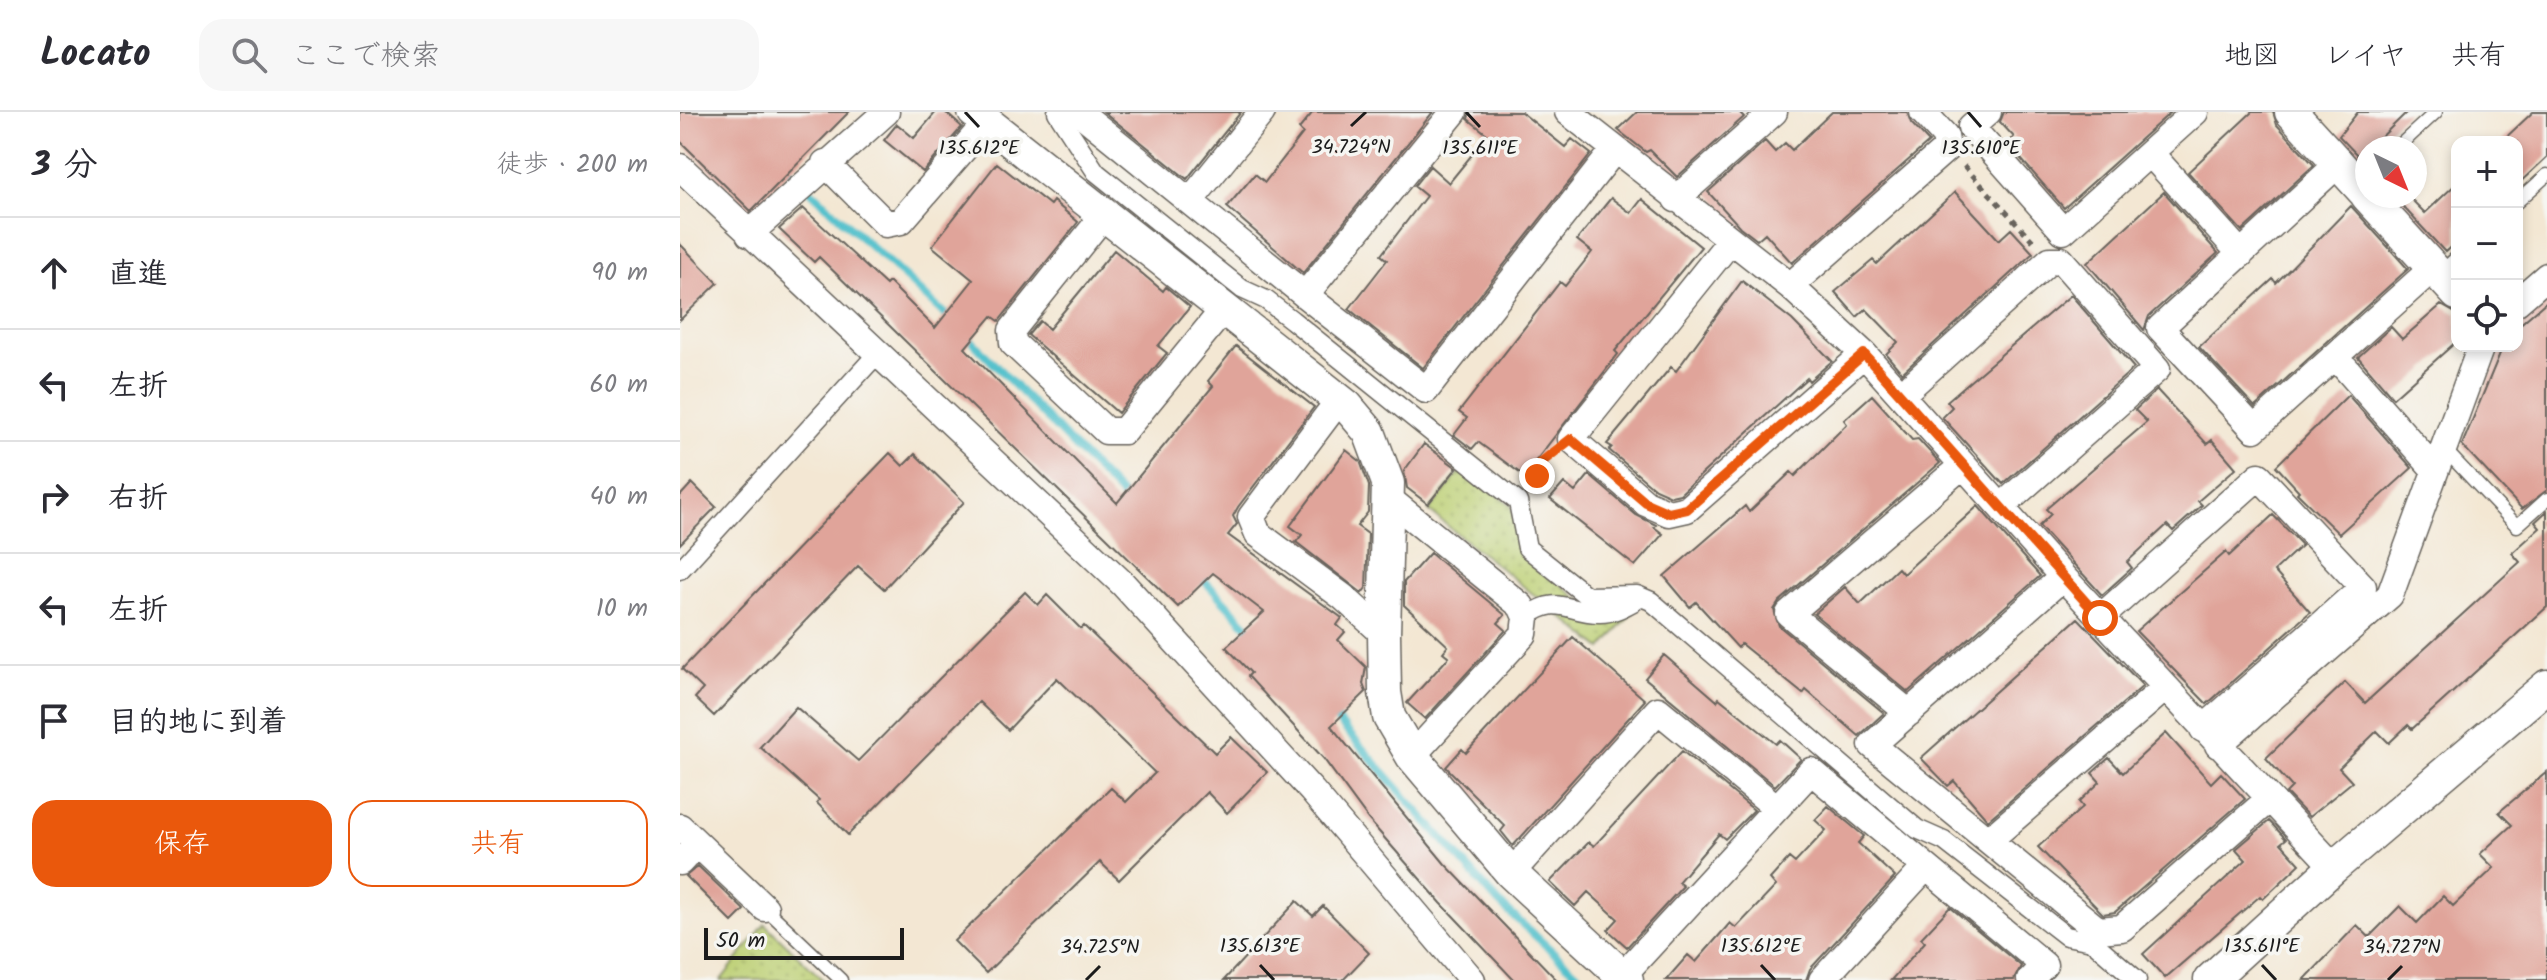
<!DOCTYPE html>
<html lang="ja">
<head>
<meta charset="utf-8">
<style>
	:root { --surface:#fff; --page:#f7f7f7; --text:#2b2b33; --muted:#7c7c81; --line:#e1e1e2; --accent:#ea580c }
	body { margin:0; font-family:Kalam,"Klee One",sans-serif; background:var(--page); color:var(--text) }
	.controls { position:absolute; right:24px; top:24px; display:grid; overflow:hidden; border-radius:16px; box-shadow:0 4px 12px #0003 }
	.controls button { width:72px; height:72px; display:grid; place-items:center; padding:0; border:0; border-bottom:2px solid var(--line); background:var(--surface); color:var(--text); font:40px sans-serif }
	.compass { position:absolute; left:1675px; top:24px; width:72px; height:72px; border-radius:50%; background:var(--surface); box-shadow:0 4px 12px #0003; rotate:137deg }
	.scale { position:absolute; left:24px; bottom:20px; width:200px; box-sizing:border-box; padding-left:8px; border:4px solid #1c1c1c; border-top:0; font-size:22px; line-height:28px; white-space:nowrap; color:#1c1c1c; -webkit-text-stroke:6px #f6f6f2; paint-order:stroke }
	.stop { position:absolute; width:24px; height:24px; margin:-18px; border:6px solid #ea580c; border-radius:50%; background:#fff }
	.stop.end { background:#ea580c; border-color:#fff; box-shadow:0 2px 8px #0008 }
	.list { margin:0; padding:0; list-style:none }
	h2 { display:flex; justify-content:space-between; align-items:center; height:104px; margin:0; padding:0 32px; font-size:34px }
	h2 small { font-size:26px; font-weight:400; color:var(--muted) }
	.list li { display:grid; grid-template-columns:52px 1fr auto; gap:24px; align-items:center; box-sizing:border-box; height:112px; padding:0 32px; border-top:2px solid var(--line) }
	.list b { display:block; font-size:30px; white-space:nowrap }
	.list em { font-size:26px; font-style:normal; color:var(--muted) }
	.actions { display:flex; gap:16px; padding:24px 32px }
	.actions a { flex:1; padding:18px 0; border:2px solid var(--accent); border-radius:24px; text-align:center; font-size:28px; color:var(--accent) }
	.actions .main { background:var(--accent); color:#fff }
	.icon { flex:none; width:44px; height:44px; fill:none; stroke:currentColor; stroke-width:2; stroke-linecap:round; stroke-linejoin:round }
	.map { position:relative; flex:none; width:1867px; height:868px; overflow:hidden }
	header { display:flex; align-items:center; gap:48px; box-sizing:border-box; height:112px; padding:0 40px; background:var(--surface); border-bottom:2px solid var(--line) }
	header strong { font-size:38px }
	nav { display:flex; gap:44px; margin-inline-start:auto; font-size:28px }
	.search { width:560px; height:72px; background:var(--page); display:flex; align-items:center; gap:20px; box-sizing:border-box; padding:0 28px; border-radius:24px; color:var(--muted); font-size:30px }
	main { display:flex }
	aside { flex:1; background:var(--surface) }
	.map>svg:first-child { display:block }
	.grass { fill:url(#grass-dots); stroke:#6c7647; stroke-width:2 }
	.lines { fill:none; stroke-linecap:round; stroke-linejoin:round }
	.stream { stroke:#54c1cc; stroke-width:8 }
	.building { fill:#e0a49a }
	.service-casing { stroke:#67635c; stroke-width:15 }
	.pedestrian-casing { stroke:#67635c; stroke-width:21 }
	.minor-casing { stroke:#67635c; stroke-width:29 }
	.tertiary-casing { stroke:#67635c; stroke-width:35 }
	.path { stroke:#67635c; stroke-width:5; stroke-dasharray:6 6; stroke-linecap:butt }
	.service { stroke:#fff; stroke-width:12 }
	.pedestrian { stroke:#fff; stroke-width:18 }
	.minor { stroke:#fff; stroke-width:26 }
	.tertiary { stroke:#fff; stroke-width:32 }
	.route { stroke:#ea580c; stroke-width:10 }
	.ticks { fill:none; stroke:#1c1c1c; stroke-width:3 }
	.ticks-label { font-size:20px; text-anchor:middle; fill:#1c1c1c; stroke:#f6f6f2; stroke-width:7; stroke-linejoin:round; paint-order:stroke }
</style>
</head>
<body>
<header>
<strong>Locato</strong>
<div class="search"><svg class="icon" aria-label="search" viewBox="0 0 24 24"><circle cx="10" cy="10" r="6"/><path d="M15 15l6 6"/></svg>ここで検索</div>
<nav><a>地図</a><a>レイヤ</a><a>共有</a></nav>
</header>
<main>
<aside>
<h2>3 分<small>徒歩 · 200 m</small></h2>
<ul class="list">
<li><svg class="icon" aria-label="ahead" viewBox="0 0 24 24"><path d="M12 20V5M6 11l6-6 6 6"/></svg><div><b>直進</b></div><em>90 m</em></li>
<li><svg class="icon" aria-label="left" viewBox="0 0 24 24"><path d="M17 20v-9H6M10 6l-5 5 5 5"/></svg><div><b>左折</b></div><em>60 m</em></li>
<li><svg class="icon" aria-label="right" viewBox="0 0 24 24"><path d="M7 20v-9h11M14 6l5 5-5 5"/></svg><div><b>右折</b></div><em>40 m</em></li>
<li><svg class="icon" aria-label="left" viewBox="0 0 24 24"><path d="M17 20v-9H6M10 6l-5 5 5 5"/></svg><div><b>左折</b></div><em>10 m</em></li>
<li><svg class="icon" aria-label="arrive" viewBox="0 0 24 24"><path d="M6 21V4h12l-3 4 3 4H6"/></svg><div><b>目的地に到着</b></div></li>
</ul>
<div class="actions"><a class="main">保存</a><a>共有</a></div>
</aside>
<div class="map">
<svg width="1867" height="868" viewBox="0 0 1867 868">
	<defs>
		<pattern id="grass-dots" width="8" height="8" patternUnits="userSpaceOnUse" patternTransform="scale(2)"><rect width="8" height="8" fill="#bccf72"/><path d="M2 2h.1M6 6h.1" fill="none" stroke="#a1b162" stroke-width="1.8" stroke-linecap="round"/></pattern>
	</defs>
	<rect width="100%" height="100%" fill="#f6f6f2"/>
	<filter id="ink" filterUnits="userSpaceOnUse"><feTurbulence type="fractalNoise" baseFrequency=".0125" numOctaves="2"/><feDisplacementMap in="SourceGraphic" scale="16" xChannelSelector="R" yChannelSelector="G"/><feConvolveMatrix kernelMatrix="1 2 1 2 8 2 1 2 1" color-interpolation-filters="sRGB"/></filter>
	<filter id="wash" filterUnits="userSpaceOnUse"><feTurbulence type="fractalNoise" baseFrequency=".006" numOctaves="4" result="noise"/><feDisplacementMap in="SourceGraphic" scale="32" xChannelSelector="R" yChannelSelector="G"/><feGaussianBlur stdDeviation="1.8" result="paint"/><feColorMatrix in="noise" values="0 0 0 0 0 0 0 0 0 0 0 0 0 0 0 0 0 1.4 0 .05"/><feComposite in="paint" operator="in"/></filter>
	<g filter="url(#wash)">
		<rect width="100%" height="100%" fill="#f3e7d3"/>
		<path class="grass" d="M783 356 831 393 841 439 903 491 939 489 952 501 922 537 749 399Z
			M85 812 143 868H41Z"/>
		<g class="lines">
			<path class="stream" d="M103 53 273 210
				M285 222 448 390
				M519 463 573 520
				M652 602 819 791 904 868"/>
		</g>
		<g id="blocks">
			<path class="building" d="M0 0H169L71 99 0 29Z
				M256 0H265L282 15 243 60 204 28 217 12 234 26Z
				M424 0H561L507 67Z
				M633 0H753L623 161 547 95 575 62 585 70 623 21 619 17Z
				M790 0H841L885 35 892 27 911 42 743 256 669 197 707 148 701 143 746 84 734 74 750 54 769 71 808 23 788 7Z
				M957 0H1059L1064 5 997 65 970 38 966 40 938 18Z
				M1152 0H1227L1231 11 1249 30 1112 151 1085 121 1077 128 1060 115 1028 80 1085 29 1095 40 1105 31 1112 38Z
				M1324 0H1491L1384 96 1327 31 1334 25 1320 10Z
				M1572 0H1593L1597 13 1634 53 1562 119 1508 60Z
				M1678 0H1727L1680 46 1659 24Z
				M1853 0H1867V45L1837 73V30H1821Z
				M317 51 370 93 373 89 398 110 319 209 312 204 285 236 437 391 533 274 528 269 556 234 634 295 558 395 553 404 557 412 548 423 662 506 657 513 665 520 658 528 686 555 683 572 686 580 651 614 765 752 877 868H834L761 791 688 707 643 646 568 564 571 561 546 535 584 500 533 461 498 495 139 145 134 150 99 117 123 96 206 173 209 170 255 216 293 168 252 134Z
				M1777 71V129L1765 140 1716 87 1728 84 1745 101Z
				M1275 80 1319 128 1331 117 1353 141 1222 261 1206 242 1218 230 1186 197 1177 205 1155 180 1193 148 1197 152Z
				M1484 80 1538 141 1469 204 1464 218 1407 151Z
				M931 86 951 101 962 87 1021 135 935 239 938 242 844 364 798 330 792 337 774 323 787 306 779 300 880 170 885 174 912 140 897 128Z
				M1671 94 1728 157 1575 295 1519 235 1593 167 1596 171Z
				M0 132 38 171 0 208Z
				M434 138 483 179 486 175 510 195 478 234 487 241 438 301 348 223 360 209 369 217Z
				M1062 169 1112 208 1152 249 1129 269 1127 266 1000 382 991 384 975 377 929 338 932 335 927 332 991 255 996 259Z
				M1391 183 1454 256 1323 372 1262 305 1272 295 1267 289Z
				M1867 189V378L1842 397 1782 333 1823 234H1837V215Z
				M1761 193 1777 202V229L1713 286 1678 245 1711 215 1722 227Z
				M1477 278 1527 332 1532 328 1556 356 1518 389 1522 393 1493 419 1487 413 1447 450 1452 456 1422 483 1359 414 1371 402 1366 397 1467 310 1455 298Z
				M1192 283 1232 328 1238 327 1260 351 1099 490 1094 498 1099 514 1204 601 1179 624 1126 578 1123 582 1061 532 1058 536 1016 490 1010 495 984 464 1065 394 1069 400 1111 360 1115 364 1167 312 1164 308Z
				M1668 283 1732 356 1659 422 1617 381 1619 379 1596 354Z
				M744 332 777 356 748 392 727 376 724 359Z
				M666 338 680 349 689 374 688 400 677 414 688 422 686 476 682 481 616 430 622 423 610 414Z
				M210 341 223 354 235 342 284 390 204 477 178 454 34 604 15 586 23 577 2 557Z
				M909 363 956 403 976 413 974 415 983 422 955 454 870 387 884 371 895 380Z
				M12 371 36 395 0 432V384Z
				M1298 394 1360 464 1228 580 1134 502 1165 475 1180 492 1218 456 1223 462Z
				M1867 399V495L1732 617 1728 613 1709 631 1697 619 1659 656 1672 670 1629 705 1606 681 1612 675 1586 646 1665 570 1685 591 1840 450 1832 441 1860 416 1855 410Z
				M1593 403 1622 433 1594 459 1630 500 1527 592 1456 519 1546 440 1549 444Z
				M750 441 825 503 818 511 826 518 745 607 727 591 769 545 763 540 768 534 724 493V470Z
				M345 480 358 493 367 483 401 517 404 514 535 641 551 625 587 660 547 701 527 680 439 768 420 750 306 861 274 829 431 676 446 690 475 661 377 566 328 618 299 590 168 723 137 691 139 688 80 635 116 595 178 649Z
				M1398 506 1463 574 1308 708 1274 669 1268 674 1241 646Z
				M893 525 965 588 833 734 821 719 825 714 766 655 782 637 786 641Z
				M984 543 1037 589 1039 586 1096 632 1100 628 1121 647 1095 674 965 566Z
				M1486 621 1531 671 1541 661 1565 687 1435 800 1423 802 1358 735 1403 695 1399 690 1420 670 1412 661 1429 646 1443 661Z
				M1002 639 1074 698 1045 727 1039 722 998 770 1003 774 947 835 928 818 938 807 908 780 895 794 870 770 909 730 914 734Z
				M1867 660V868H1624L1677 813 1689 825 1720 794 1737 811 1763 784 1773 794 1814 756 1800 742 1832 713 1819 700Z
				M1148 694 1184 724 1178 731 1215 765 1130 857 1126 868H986L1008 843 1016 850 1050 811 1056 816 1096 774 1090 767 1109 746 1115 751 1146 718 1135 708Z
				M1589 709 1606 727 1601 731 1620 752 1583 787 1580 784 1485 866 1463 842 1566 748 1556 737Z
				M18 754 64 798 52 810 6 764Z
				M617 789 633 804 643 794 689 841 663 868H544Z
				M1270 795 1341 854 1334 868H1211L1245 830 1241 826Z"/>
		</g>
	</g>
	<g filter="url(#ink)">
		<use href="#blocks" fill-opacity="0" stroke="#67635c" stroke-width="2"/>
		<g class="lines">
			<defs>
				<path id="service" d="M1717 36 1756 0
					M1837 90 1867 63
					M1759 162 1777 145
					M1765 338 1837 414 1867 387
					M85 796 161 868"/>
				<path id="pedestrian" d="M377 0 416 60 562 177 586 188 612 208 838 390 847 436 907 484 957 483 971 489 1237 717 1264 729 1386 824 1412 829 1457 868
					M0 458 198 241
					M846 505C880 481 886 501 920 501 935 501 949 492 962 485"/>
				<path id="minor" d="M399 0 625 183
					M774 0 625 183 746 278 935 37
					M888 0 1110 174 1184 242 1383 465 1654 755
					M1308 0 1291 15 1383 119 1515 0
					M1470 41 1561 142
					M145 51 206 112 221 109 307 10
					M1658 52 1480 216 1574 317 1753 156
					M0 55 443 472 632 679 792 868
					M996 87 1094 0
					M510 89 582 0
					M424 103 332 218 333 231 426 319H444L544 197
					M69 122 206 0
					M1051 128 891 327 966 391 989 401 1007 397 1184 242
					M1110 174 1267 36 1265 24 1243 0
					M1837 190 1867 164
					M1655 244 1755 358
					M1221 283 1370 148H1381L1477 257 1321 395
					M659 288 571 405 578 422 663 485 704 522
					M709 387 841 494 846 505 844 522 732 644
					M1383 465 1192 633 1418 818 1442 816 1588 688
					M1420 506 1579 364 1683 475 1523 617
					M1229 601 1109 502 1283 353
					M1538 633 1710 483 1801 234
					M0 715 85 796
					M1309 728 1485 576
					M0 750 17 732
					M831 761 978 598 1097 696
					M942 864 1131 659 1364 853 1350 868
					M1142 868 1246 755"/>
				<path id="tertiary" d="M294 0 667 294 689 320 708 371 704 522 705 580 709 605 732 644 831 761 947 868
					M1611 0 1687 83
					M1687 84 1777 182
					M1530 868 1654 755 1867 574"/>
			</defs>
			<use href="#service" class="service-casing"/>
			<use href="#pedestrian" class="pedestrian-casing"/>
			<use href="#minor" class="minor-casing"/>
			<use href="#tertiary" class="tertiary-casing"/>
			<path class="path" d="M1284 54 1353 129
				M849 373 857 364 859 352 872 341"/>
			<use href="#service" class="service"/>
			<use href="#pedestrian" class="pedestrian"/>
			<use href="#minor" class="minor"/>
			<use href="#tertiary" class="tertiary"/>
		</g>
	</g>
	<g class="lines" filter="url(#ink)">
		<path class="route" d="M857 364 859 352 891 327 966 391 989 401 1007 397 1184 242 1420 506"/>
	</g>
	<path class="ticks" d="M285 0 299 15M786 0 800 15M1288 0 1301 15M671 14 686 0M580 853 594 868M1081 853 1095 868M1582 853 1596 868M406 868 420 854M1708 868 1722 854"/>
	<g class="ticks-label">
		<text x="671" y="41">34.724°N</text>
		<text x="299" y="42">135.612°E</text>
		<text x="800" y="42">135.611°E</text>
		<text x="1301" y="42">135.610°E</text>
		<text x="580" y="840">135.613°E</text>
		<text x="1081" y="840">135.612°E</text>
		<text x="1582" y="840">135.611°E</text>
		<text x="420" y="841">34.725°N</text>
		<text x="1722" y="841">34.727°N</text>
	</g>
</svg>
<div class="controls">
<button>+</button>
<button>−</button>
<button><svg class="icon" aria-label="locate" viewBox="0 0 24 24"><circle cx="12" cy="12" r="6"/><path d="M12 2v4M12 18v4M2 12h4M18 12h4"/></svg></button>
</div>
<svg class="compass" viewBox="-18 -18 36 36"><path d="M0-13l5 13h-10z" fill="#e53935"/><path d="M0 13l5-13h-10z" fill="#7c7c81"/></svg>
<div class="scale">50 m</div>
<div class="stop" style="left:1420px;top:506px"></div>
<div class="stop end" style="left:857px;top:364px"></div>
</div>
</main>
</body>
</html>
